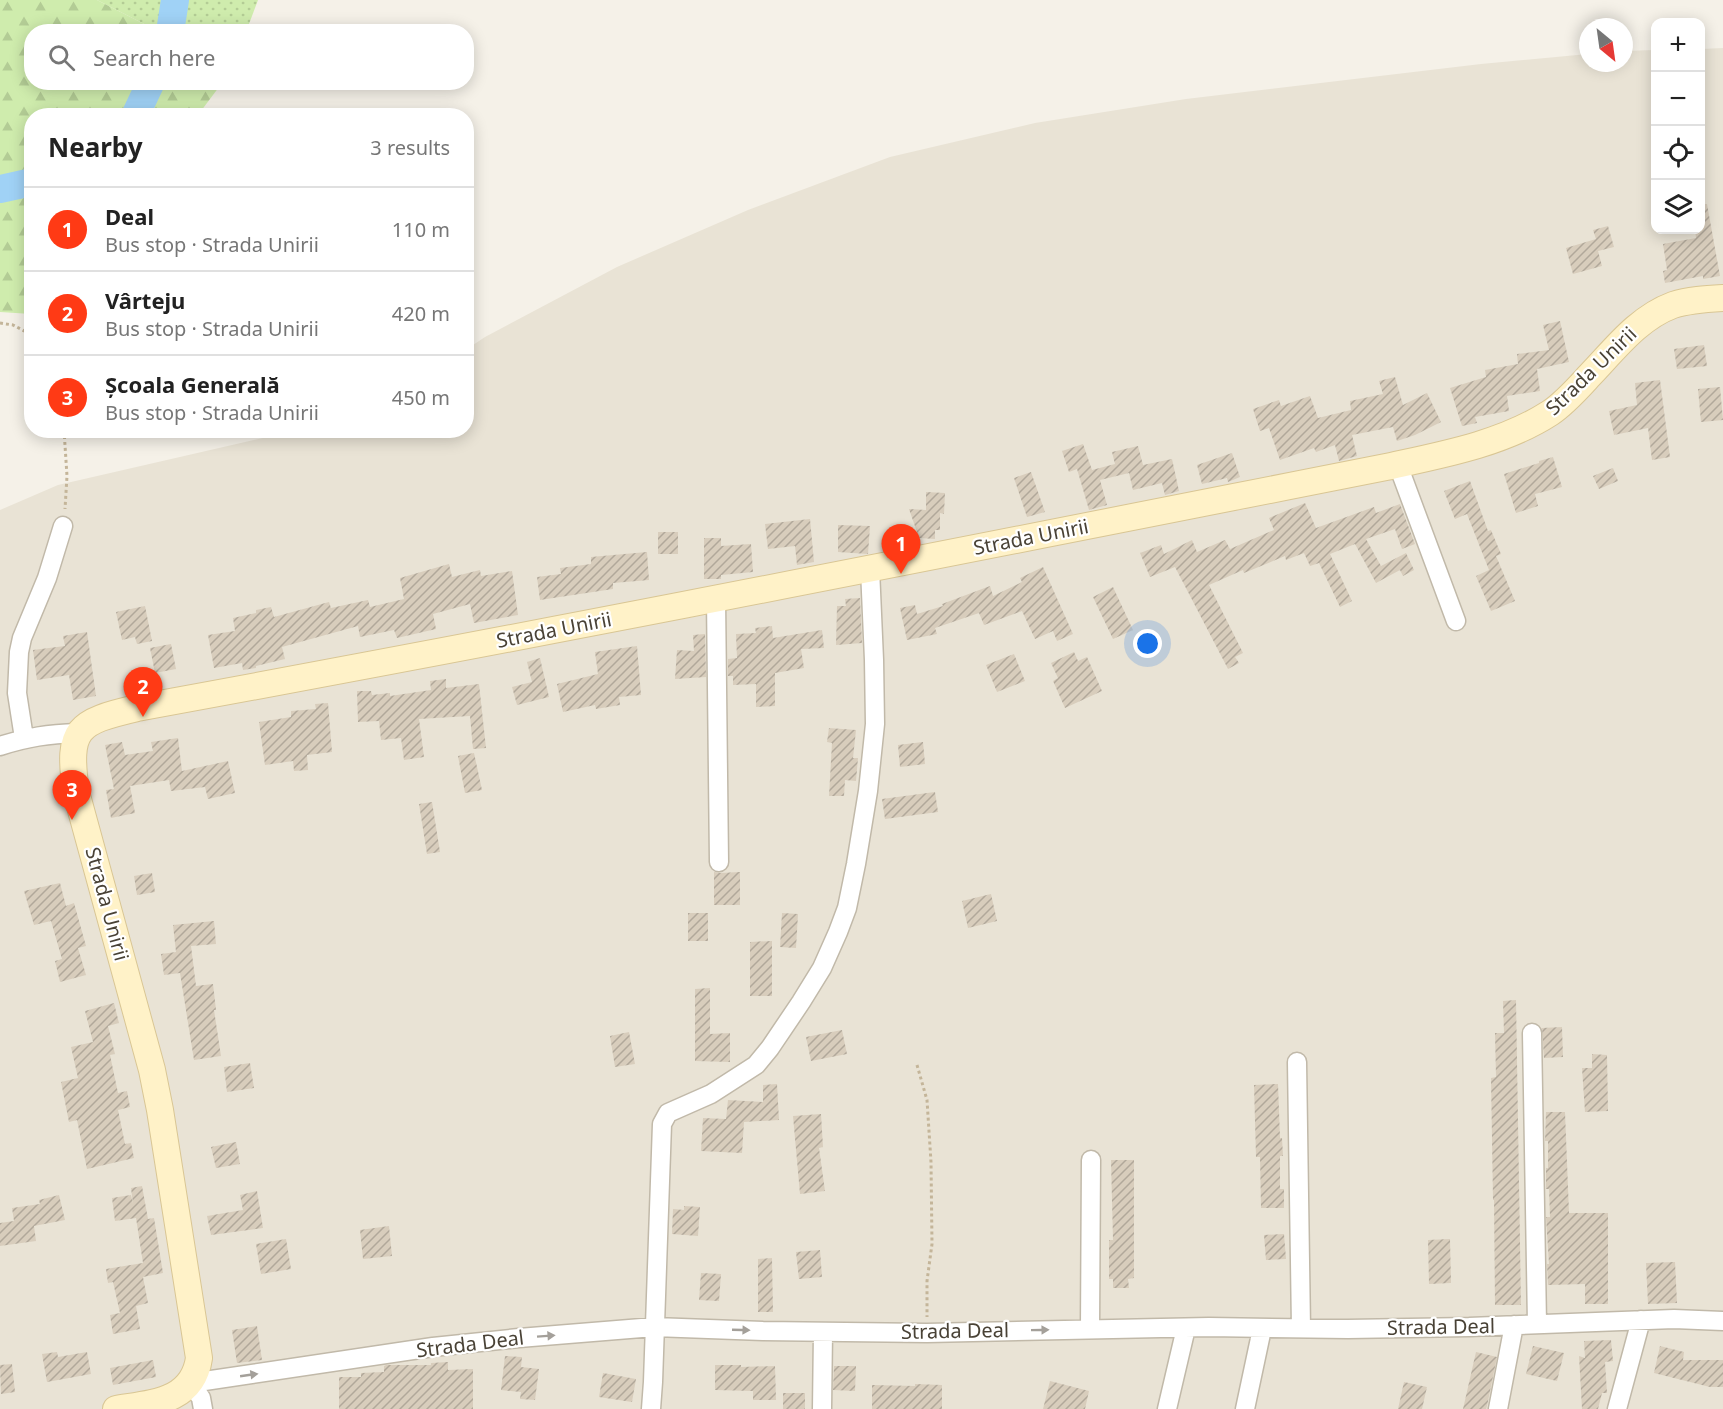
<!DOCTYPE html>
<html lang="en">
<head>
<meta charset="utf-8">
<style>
	:root { --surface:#fff; --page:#f6f6f6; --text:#222; --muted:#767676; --line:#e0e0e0; --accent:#ff3a15 }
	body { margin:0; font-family:"Noto Sans",sans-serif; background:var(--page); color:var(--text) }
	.controls { position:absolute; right:18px; top:18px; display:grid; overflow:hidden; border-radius:12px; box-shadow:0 3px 15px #0003 }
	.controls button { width:54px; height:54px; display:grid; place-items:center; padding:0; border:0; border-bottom:2px solid var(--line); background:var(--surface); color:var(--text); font:30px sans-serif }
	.compass { position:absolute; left:1579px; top:18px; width:54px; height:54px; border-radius:50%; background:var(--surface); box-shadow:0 3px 15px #0003; rotate:151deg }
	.you { position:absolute; left:1148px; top:644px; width:21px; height:21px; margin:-15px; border:4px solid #fff; border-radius:50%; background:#1a73e8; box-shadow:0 0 0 9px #1a73e833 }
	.badge { display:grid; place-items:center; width:39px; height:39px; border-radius:50%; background:var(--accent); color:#fff; font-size:20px; font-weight:700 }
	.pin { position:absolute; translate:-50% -50px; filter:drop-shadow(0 2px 3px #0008) }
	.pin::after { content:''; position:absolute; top:32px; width:21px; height:18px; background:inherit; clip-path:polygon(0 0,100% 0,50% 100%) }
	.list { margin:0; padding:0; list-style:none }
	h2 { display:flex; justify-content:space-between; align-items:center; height:78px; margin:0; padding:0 24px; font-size:26px }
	h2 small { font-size:20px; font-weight:400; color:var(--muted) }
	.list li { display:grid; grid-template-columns:39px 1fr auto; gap:18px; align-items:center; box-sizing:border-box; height:84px; padding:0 24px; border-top:2px solid var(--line) }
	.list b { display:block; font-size:22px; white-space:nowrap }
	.list p { margin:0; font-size:20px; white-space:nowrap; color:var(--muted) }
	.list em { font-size:20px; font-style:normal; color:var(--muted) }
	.icon { flex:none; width:33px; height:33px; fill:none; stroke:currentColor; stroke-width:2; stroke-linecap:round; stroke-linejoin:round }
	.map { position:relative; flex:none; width:1723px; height:1409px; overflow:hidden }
	.search { position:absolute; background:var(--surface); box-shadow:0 3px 15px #0003; left:24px; top:24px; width:450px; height:66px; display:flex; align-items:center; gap:15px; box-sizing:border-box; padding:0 21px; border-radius:24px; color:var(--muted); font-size:22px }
	.panel { position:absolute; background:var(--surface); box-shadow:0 3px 15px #0003; left:24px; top:108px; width:450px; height:330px; border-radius:24px }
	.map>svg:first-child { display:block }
	.residential { fill:#e9e3d5 }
	.grass { fill:url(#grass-dots) }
	.forest { fill:url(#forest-firs) }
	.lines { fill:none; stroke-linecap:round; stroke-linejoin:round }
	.river { stroke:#a0d2f6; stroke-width:28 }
	.building { fill:url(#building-hatch) }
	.minor-casing { stroke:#c1b9a9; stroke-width:21 }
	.secondary-casing { stroke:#d9c694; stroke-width:28 }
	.path { stroke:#c4b599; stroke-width:3; stroke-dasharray:3 3; stroke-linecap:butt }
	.minor { stroke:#fff; stroke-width:18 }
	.secondary { stroke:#fff2c8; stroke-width:26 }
	.oneway { fill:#a4a09a }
	.labels { text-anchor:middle; stroke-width:4.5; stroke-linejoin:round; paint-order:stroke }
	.street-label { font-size:20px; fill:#494236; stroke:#fff }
</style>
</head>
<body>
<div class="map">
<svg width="1723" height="1409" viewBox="0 0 1723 1409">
	<defs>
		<pattern id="grass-dots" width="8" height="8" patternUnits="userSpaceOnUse" patternTransform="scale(1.5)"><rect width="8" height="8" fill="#cfecad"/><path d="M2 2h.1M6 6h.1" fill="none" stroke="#b3cc95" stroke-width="1.8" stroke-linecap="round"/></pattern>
		<pattern id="forest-firs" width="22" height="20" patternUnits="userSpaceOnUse" patternTransform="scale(1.5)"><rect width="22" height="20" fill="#cfecad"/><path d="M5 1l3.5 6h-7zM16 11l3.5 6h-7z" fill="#b3cc95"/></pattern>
		<pattern id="building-hatch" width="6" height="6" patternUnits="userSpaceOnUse" patternTransform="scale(1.5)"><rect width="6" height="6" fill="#d8cdbc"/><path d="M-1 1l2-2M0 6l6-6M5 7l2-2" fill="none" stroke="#b1a89a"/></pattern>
	</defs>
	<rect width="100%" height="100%" fill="#f5f1e8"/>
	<path class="residential" d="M1723 48V1409H0V510L58 485 293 431 466 430 467 349 485 337 617 267 748 210 890 157 1035 123 1186 99 1481 64 1588 54V63H1624V51L1655 50 1656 230H1700L1701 49Z"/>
	<path class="grass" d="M97 0H258L246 32 158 31Z"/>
	<path class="forest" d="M0 0H97L158 31 32 32V82L222 83 198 115 32 116 31 314 0 312Z"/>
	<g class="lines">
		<path class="river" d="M170 32 175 0
			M135 116 151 82
			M0 189 32 182"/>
	</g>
	<path class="building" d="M1701 204H1707L1720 276 1703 279V276L1665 283 1663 271 1667 270 1663 244 1696 238 1695 230H1701Z
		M1608 226 1614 247 1598 251 1602 266 1573 274 1566 248 1596 239 1593 230Z
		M1560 321 1569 362 1537 369 1540 391 1507 396 1509 411 1475 417 1477 423 1462 426 1450 388 1486 377 1485 370 1518 364 1517 354 1549 350 1543 325Z
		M1704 345 1707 366 1677 369 1674 349Z
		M1395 377 1403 405 1427 393 1441 422 1415 435 1397 441 1393 427 1352 435 1357 456 1339 461 1335 445 1316 452 1314 448 1280 460 1269 428 1260 431 1253 409 1279 400 1281 406 1310 396 1318 418 1351 410 1350 401 1383 394 1379 381Z
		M1660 380 1670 457 1652 460 1648 428 1614 435 1609 411 1637 405 1635 383Z
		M1720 387 1723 420 1701 422 1698 389Z
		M1083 444 1092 470 1115 464 1112 452 1138 446 1143 465 1172 459 1179 491 1165 495 1162 483 1133 490 1129 473 1100 480 1107 505 1089 510 1077 469 1069 472 1062 451Z
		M1232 453 1240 477 1228 482 1227 478 1202 484 1197 465Z
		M1553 457 1562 487 1535 494 1538 506 1516 513 1504 474 1539 463V461Z
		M1613 468 1618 481 1599 489 1593 476Z
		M1031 472 1045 512 1027 517 1014 478Z
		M1470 481 1488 531 1491 530 1501 554 1496 556 1515 601 1491 611 1476 576 1489 570 1467 514 1455 519 1444 491Z
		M926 492 945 493 944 514 940 513V530H935V539L919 538 909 509 926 510Z
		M1305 503 1316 528 1374 507 1376 513 1400 504 1415 544 1402 549 1395 529 1366 539 1381 566 1406 553 1414 570 1403 576 1400 570 1376 583 1355 544 1330 554 1352 601 1340 607 1319 563 1310 566 1304 553 1286 560 1285 556 1244 573 1243 570 1209 585 1243 653 1235 657 1239 663 1228 669 1175 567 1150 577 1140 553 1161 545 1164 554 1192 540 1197 552 1225 540 1230 549 1274 530 1269 518Z
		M810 519 814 562 797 565 795 546 768 549 765 524Z
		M838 525 870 526 868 554 838 552Z
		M658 532H678V554H658Z
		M704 538H721V546L751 544 753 572 721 575V579H704Z
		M647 552 649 580 613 583V589L540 600 537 577 561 574 560 568 591 564V557Z
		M449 564 452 577 480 570 481 576 512 571 518 615 474 623 470 604 433 614 436 629 397 638 394 630 360 637 358 626 282 647 285 659 256 666V668L243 670 242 663 214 668 208 635 235 631 233 618 256 613V610L271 607 274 617 329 602 331 608 368 600 370 607 404 599 400 578Z
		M1043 567 1073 634 1057 641 1053 631 1035 639 1022 611 984 625 979 613 935 628 937 634 907 640 900 608 915 605 917 614 943 606 942 604 990 586 993 596 1022 582 1020 578Z
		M1113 587 1133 630 1113 639 1093 597Z
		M860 598 862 643 836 645 837 606H846L845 599Z
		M145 606 152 641 137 644 135 637 122 640 116 612Z
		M772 626 773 638 822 630 824 648 801 649 804 668 775 673V706L756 707V684L733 685V676H728V659L737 658 736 634 756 633 755 628Z
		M87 632 96 696 73 700 69 675 37 680 33 650 65 646 63 636Z
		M705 634 706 677 675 679 677 650 694 651 693 635Z
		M171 644 176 669 155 673 150 648Z
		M637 646 641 695 619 697 620 705 596 709 595 705 563 712 557 684 598 674 595 652Z
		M1074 652 1078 661 1087 657 1102 691 1065 708 1053 681 1058 678 1051 663Z
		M1014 654 1025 681 997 692 986 665Z
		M540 658 549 697 517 705 512 687 532 682 527 662Z
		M446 679V688L479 684 486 748 473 749 470 716 419 719 424 757 404 760 401 738 381 740 379 721 358 722 357 691H371L372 695 390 693V696L431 690 430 681Z
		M328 703 332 752 307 755 308 770 294 771 293 761 265 765 259 722 291 717V711L316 709 315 704Z
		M829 728 856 730 853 758H858L856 781 845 780 844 796H829L832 743 827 742Z
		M178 738 182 771 228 761 235 793 208 799 205 787 171 791 169 780 130 786 135 813 111 818 106 790 114 789 105 745 122 742 125 755 153 751 151 742Z
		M923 742 925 764 900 767 898 745Z
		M474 753 482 790 465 793 458 756Z
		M935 792 938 812 885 819 882 799Z
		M432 802 440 852 427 854 419 804Z
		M714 872 720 873 740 872V905H714Z
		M152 873 155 892 137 895 134 876Z
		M60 883 66 906 74 903 86 946 78 948 86 975 60 982 55 961 62 959 51 921 34 925 24 891Z
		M991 894 997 921 968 928 962 901Z
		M688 913H708V941H688Z
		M782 913 798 914 796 948 780 947Z
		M214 921 216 944 191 946 196 986 213 984 216 1010H214L221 1056 194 1060 180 973 164 975 161 954 176 952 173 925Z
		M772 941V996H750V942Z
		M710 988V1034L730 1033V1062L695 1061V989Z
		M1516 1000 1521 1305H1495L1494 1200H1493L1491 1078 1496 1077 1495 1033H1504L1503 1001Z
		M114 1003 119 1023 108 1026 115 1054 110 1055 118 1093 127 1091 130 1107 118 1110 125 1144 131 1143 134 1158 87 1169 77 1120 69 1122 61 1082 78 1078 71 1047 93 1042 85 1011Z
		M1562 1027 1563 1057 1544 1058 1542 1028Z
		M842 1030 847 1054 811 1061 806 1037Z
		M629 1032 635 1064 615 1067 610 1036Z
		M1592 1054 1607 1055 1608 1111 1585 1112 1582 1068H1592Z
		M250 1063 254 1088 227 1092 224 1067Z
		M777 1084 779 1120 744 1122 742 1153 701 1151 703 1118 726 1119 728 1100 763 1102V1085Z
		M1278 1084 1280 1138H1282L1283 1156H1280V1189H1284V1208H1261L1260 1157H1256L1254 1085Z
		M1546 1112H1565L1569 1213H1608V1304H1585V1284L1548 1285 1547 1264H1549L1546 1217H1550L1549 1189H1546V1168H1548V1141H1545Z
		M821 1114 823 1147 819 1148 825 1191 800 1194 793 1116Z
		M236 1142 240 1164 216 1168 211 1147Z
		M1111 1160H1134V1278L1128 1279 1129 1288H1113V1279H1109V1240H1113Z
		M142 1186 148 1219 154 1218 163 1273 143 1277 148 1303 136 1306 140 1329 113 1334 110 1315 120 1313 113 1282 108 1283 106 1269 143 1263 136 1218 115 1221 112 1198 131 1195 133 1204 131 1188Z
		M257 1191 263 1228 211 1235 207 1216 243 1210 240 1195Z
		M59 1195 65 1220 34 1226 36 1241 0 1246V1223L14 1221 12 1208 40 1204 39 1200Z
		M684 1206 700 1207 698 1236 672 1234 673 1209 684 1210Z
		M389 1226 392 1256 363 1259 360 1230Z
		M1284 1234 1286 1259 1266 1260 1264 1235Z
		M286 1239 291 1269 261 1274 256 1244Z
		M1450 1239 1451 1283 1429 1284 1428 1240Z
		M820 1250 822 1277 799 1279 796 1252Z
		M772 1258 773 1312H758V1259Z
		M1675 1262 1677 1303 1648 1304 1646 1263Z
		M701 1273 721 1274 719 1301 699 1300Z
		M257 1326 262 1360 237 1363 232 1330Z
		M1611 1340 1613 1361 1605 1362 1607 1393H1602L1598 1409H1582L1579 1356 1585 1358 1584 1341Z
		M1533 1346 1564 1353 1557 1381 1526 1374Z
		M1660 1346 1684 1352 1683 1360H1723V1387H1710L1654 1373Z
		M57 1352 58 1357 87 1352 91 1374 47 1382 42 1354Z
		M1476 1352 1497 1357 1487 1406 1486 1409H1463Z
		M505 1356 522 1357 521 1367 539 1369 535 1400 520 1399 521 1392 501 1390Z
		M153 1360 156 1377 113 1385 110 1368Z
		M448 1362V1370L473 1369V1409H339V1377H361V1373L384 1372V1366L386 1365H431V1363Z
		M12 1364 15 1392 1 1394 0 1365Z
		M715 1365H741V1367L775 1366 776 1400H753V1391L715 1390Z
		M834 1366H856L855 1391 833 1390Z
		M603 1373 636 1379 632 1402 599 1397Z
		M1050 1381 1089 1391 1085 1409H1043Z
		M1404 1382 1427 1387 1422 1409H1398Z
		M915 1384 942 1385V1409H872V1385L915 1386Z
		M783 1393H805V1409H783Z"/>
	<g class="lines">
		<defs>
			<path id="minor" d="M1398 465 1456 621
				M716 599 719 862
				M24 738 17 693 19 652 22 638 47 578 63 526
				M0 746C27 737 49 734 78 733
				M1532 1033 1537 1324
				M1297 1062 1301 1328
				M1090 1329 1091 1160
				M191 1383 433 1347 519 1338 654 1327 763 1331 927 1333 1209 1327 1348 1329 1469 1327 1674 1319 1723 1321
				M191 1383 201 1398 203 1409
				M651 1409 653 1382 662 1124 668 1113 711 1094 756 1065 770 1048 801 1002 822 968 838 932 847 908 856 864 868 791 875 724 874 660 870 569
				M822 1409 823 1332
				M1167 1409 1186 1328
				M1245 1409 1262 1329
				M1498 1409 1514 1325
				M1617 1409 1641 1320"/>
			<path id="secondary" d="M116 1409C152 1403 193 1402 199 1358L160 1110 152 1070 76 792C67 728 77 722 137 708 554 632 970 549 1386 467 1441 455 1502 444 1550 413 1565 403 1578 388 1590 375 1615 349 1638 318 1673 305 1689 300 1706 299 1723 298"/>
		</defs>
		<use href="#minor" class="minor-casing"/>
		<use href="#secondary" class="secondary-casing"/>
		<path class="path" d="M0 323 13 325 32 335
			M64 430 67 476 65 509
			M917 1065 927 1100 931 1162 932 1244 927 1281V1317"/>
		<use href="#minor" class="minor"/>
		<use href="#secondary" class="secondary"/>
	</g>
	<defs><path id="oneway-solid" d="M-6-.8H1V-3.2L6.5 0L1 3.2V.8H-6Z" transform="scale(1.5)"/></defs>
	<g class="oneway">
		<use href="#oneway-solid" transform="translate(741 1330) rotate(2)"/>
		<use href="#oneway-solid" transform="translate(1040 1330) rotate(-1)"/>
		<use href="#oneway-solid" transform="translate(546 1336) rotate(-4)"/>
		<use href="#oneway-solid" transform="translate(249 1375) rotate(-8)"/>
	</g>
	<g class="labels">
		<g class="street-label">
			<text transform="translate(1591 371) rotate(-44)" y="7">Strada Unirii</text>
			<text transform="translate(1031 537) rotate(-11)" y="7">Strada Unirii</text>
			<text transform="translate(554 630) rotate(-11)" y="7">Strada Unirii</text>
			<text transform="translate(107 904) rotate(75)" y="7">Strada Unirii</text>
			<text transform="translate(1441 1327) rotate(-1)" y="7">Strada Deal</text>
			<text transform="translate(955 1331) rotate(-1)" y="7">Strada Deal</text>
			<text transform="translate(470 1344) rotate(-7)" y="7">Strada Deal</text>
		</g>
	</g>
</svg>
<div class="controls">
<button>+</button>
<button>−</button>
<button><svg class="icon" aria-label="locate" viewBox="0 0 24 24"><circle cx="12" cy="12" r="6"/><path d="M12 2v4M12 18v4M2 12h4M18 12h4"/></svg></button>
<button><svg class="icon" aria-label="layers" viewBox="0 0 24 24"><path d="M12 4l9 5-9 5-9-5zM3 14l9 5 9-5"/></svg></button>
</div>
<svg class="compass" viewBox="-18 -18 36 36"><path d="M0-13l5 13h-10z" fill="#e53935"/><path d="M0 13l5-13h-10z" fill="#767676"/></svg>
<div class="you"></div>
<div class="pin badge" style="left:901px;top:574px">1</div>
<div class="pin badge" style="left:143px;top:717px">2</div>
<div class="pin badge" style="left:72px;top:820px">3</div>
<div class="search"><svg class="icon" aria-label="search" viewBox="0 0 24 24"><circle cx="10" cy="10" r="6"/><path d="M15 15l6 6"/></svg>Search here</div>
<section class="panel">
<h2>Nearby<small>3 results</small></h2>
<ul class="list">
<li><span class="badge">1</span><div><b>Deal</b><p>Bus stop · Strada Unirii</p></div><em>110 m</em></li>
<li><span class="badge">2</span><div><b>Vârteju</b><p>Bus stop · Strada Unirii</p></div><em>420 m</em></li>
<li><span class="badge">3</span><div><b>Școala Generală</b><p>Bus stop · Strada Unirii</p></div><em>450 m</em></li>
</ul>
</section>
</div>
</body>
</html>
